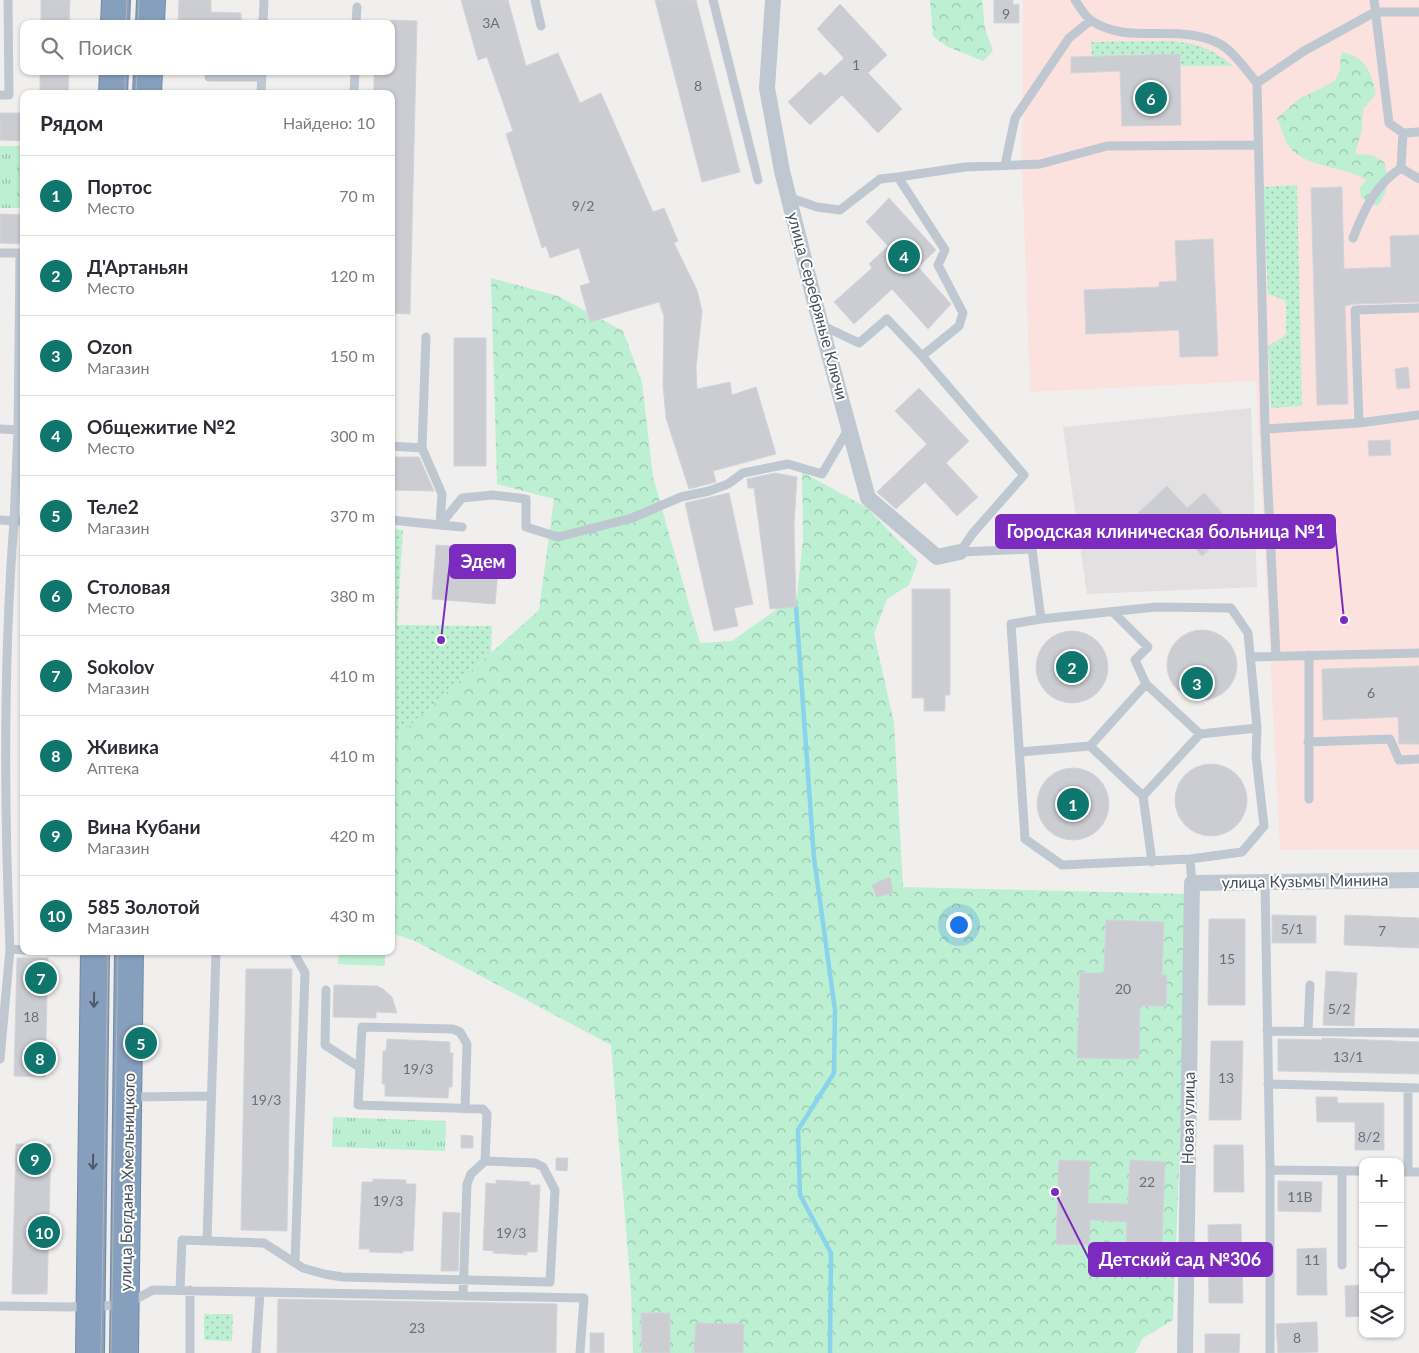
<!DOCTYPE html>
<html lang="ru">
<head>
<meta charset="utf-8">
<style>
	:root { --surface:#fff; --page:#f2f2f3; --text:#2b2b33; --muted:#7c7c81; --line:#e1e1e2; --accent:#0f766e }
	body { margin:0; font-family:Lato,sans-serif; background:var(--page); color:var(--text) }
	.controls { position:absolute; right:15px; bottom:15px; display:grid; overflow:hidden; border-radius:10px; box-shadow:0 1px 4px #0004 }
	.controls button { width:45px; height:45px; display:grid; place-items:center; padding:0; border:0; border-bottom:1px solid var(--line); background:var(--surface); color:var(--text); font:25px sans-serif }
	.you { position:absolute; left:958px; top:924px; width:18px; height:18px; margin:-12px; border:4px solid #fff; border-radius:50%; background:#1a73e8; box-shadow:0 0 0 8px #1a73e833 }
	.badge { display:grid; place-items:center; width:32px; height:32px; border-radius:50%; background:var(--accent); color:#fff; font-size:16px; font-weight:700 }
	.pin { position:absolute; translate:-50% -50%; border:2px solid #fff; box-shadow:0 1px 5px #0006 }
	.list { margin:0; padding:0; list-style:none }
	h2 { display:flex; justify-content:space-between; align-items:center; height:65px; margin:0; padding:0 20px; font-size:21px }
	h2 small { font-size:16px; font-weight:400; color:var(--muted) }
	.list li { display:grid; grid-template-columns:32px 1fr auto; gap:15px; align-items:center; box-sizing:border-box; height:80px; padding:0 20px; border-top:1px solid var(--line) }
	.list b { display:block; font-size:19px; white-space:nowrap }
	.list p { margin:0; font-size:16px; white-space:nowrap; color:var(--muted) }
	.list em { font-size:16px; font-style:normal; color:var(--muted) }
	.icon { flex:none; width:28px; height:28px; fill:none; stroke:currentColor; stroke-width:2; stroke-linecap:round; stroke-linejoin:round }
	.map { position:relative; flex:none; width:1419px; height:1353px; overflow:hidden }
	.search { position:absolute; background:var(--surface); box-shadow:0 1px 4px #0004; left:20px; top:20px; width:375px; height:55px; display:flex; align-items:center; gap:12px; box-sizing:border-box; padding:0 18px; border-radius:10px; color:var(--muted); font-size:19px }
	.panel { position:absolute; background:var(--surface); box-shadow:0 1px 4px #0004; left:20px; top:90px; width:375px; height:865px; border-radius:10px }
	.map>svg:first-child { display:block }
	.education { fill:#e2e0e0 }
	.medical { fill:#fbe2df }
	.grass { fill:url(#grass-dots) }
	.forest { fill:url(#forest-crowns) }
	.park { fill:url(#park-tufts) }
	.pitch { fill:#bdefd2 }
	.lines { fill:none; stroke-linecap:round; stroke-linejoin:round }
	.stream { stroke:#8ad4eb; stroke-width:4.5 }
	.building { fill:#cbcdd3; stroke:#d3d4da }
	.highway-casing { stroke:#728aa9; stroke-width:30 }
	.lane { stroke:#bfc8d1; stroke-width:9 }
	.street { stroke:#bfc8d1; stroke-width:16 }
	.highway { stroke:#869fbd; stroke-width:28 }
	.tram { stroke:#b1b4b9; stroke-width:1 }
	.oneway { stroke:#4d5966 }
	.labels { text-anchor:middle; stroke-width:4; stroke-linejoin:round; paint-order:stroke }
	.number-label { font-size:14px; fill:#68707a }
	.street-label { font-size:16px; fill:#47515c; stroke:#fff }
	.leader { fill:none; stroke:#7b2cbf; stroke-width:2 }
	.callout-dot { fill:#7b2cbf; stroke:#fff; stroke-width:2 }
	.callout { fill:#7b2cbf; stroke:#7b2cbf; stroke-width:2 }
	.callout-label { font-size:18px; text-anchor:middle; font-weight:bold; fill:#fff }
</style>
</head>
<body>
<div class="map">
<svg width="1419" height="1353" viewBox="0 0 1419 1353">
	<defs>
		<pattern id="grass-dots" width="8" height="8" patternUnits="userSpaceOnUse" patternTransform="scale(1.25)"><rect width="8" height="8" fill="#bdefd2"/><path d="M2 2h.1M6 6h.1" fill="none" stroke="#9bc4ae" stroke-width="1.8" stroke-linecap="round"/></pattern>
		<pattern id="forest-crowns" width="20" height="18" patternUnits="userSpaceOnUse" patternTransform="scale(1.25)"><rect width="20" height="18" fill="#bdefd2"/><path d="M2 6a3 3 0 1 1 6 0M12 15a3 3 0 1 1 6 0" fill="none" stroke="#9bc4ae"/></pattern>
		<pattern id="park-tufts" width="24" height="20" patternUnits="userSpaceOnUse" patternTransform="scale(1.25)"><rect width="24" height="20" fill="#bdefd2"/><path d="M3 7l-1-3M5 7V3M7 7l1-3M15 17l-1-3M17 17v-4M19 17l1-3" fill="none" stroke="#9bc4ae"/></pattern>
	</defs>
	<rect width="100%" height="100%" fill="#f1efee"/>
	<path class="education" d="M1251 408 1257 587 1087 594 1063 427Z"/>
	<path class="medical" d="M1023 0H1419V849L1280 850 1256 381 1030 392 1022 167Z"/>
	<path class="grass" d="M1166 41C1194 42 1212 48 1233 66H1181L1180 55 1092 56 1091 42Z
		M1297 185 1302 406 1271 408 1268 346 1286 335V301L1268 294 1263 187Z
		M391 529 403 530 397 625 492 626 491 653 408 727 391 739Z
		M204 1314H233L232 1341 204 1340Z"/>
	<path class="forest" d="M930 0H982L985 29 993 51 983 61 946 46 933 36Z
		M1341 52C1366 57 1371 71 1376 94L1363 109 1362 130 1355 154 1372 155 1384 162C1389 180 1389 190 1378 206L1361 198 1360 188 1366 180C1345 165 1301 169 1287 143 1283 136 1281 126 1277 118L1299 99 1335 81 1340 70Z
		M491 278 558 296 623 331 642 382 653 477 700 643 732 641 797 595 803 539 802 472 866 507 918 561 909 585 887 599 874 634 894 723 903 887 1190 894 1173 1320 1143 1338 1135 1353H633L631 1291 611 1045 415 941 391 933V739L408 727 539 610 554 499 497 484Z"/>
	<path class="park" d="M0 146H24V208H0Z
		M333 1117 446 1121 445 1151 332 1147Z"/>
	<path class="pitch" d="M339 951H385V966L338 964Z"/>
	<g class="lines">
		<path class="stream" d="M796 607 814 858 835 1010 834 1073 798 1130 800 1195 831 1253 830 1353"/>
	</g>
	<path class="building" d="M41 0H70L69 24H41Z
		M179 0H211V12L241 13V24H178Z
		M461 0H508L526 66 558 53 580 103 601 93 653 212 664 208 678 241 674 243 697 290 702 311 696 368 697 389 730 382 732 395 756 387 776 454 713 471 716 482 689 489 666 418 663 385 664 316 659 302 590 322 580 286 590 283 579 248 550 258 546 246 542 248 506 134 513 131 487 57 478 60Z
		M655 0H696L740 172 702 182Z
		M994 0H1013V5L1019 4V23H994Z
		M840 4 887 55 868 73 902 109 878 133 842 95 810 125 788 102 820 72 825 76 844 58 817 29Z
		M391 20 417 21 410 314 391 313V94H374V71H391Z
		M1180 54 1181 125 1122 126 1120 71 1071 73V57Z
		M40 71H69L68 94H40Z
		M0 113H24V141L0 140Z
		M1342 187 1344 269 1391 267 1390 236 1419 235V302L1355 304 1345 306 1348 404 1317 405 1311 188Z
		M889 198 936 250 918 267 951 304 928 329 892 289 854 324 834 302 872 268 869 264 888 246 866 222Z
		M0 214 24 215V244L0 243Z
		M1213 239 1218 356 1180 357 1179 330 1086 334 1084 290 1159 287V282L1177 281 1175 241Z
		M454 338H486V466H454Z
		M1408 367 1410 388 1397 389 1395 369Z
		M919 388 969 441 946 463 978 497 957 516 925 482 896 509 877 492 927 444 895 411Z
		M1390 440 1391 455 1369 456 1368 441Z
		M391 457H419L434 491 391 490Z
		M775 473 797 477 794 525 796 607 770 609 754 488H748L747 479Z
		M1167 486 1187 508 1204 493 1234 526 1202 556 1179 530 1163 545 1136 515Z
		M729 493 753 604 734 608 738 626 714 631 685 503Z
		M436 545 500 549 495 604 432 599Z
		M912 589H950V695H945V711H924V698H912Z
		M1167 665a35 35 0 1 1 70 0a35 35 0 1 1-70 0Z
		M1036 667a36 36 0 1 1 72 0a36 36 0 1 1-72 0Z
		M1419 666V744H1399L1398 717 1323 720 1322 669Z
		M1175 800a36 36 0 1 1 72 0a36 36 0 1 1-72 0Z
		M1037 804a36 36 0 1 1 72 0a36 36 0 1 1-72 0Z
		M890 877 893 893 876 897 872 885Z
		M1272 915 1316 916V943H1272Z
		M1345 915 1419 918V948L1344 945Z
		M1209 919H1245V1005H1208Z
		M1106 920 1164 922 1162 975H1167L1166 1006H1140L1139 1059 1077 1058 1080 973H1104Z
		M17 958H48L45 1077 14 1076Z
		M246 969H292L287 1231 241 1230Z
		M1326 971 1357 973 1354 1026 1323 1025Z
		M334 985 377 986 383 989 392 997 397 1013 376 1012V1018L333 1017Z
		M1322 1038 1419 1042V1074L1278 1071V1039L1322 1040Z
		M387 1039 450 1042V1053H453L452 1087H449L448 1098 385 1096V1084H382L383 1051H386Z
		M1211 1041H1243L1241 1120H1209Z
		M1316 1097H1337L1338 1103H1384V1150H1355V1122H1317Z
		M461 1135 473 1136V1148H461Z
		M16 1144H51L47 1294H12Z
		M1214 1145H1243L1244 1192H1214Z
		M556 1158H568L567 1171 556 1170Z
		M1059 1160 1090 1161 1088 1203 1128 1204 1130 1160 1165 1162 1162 1245 1126 1243 1127 1222 1090 1220 1089 1245 1056 1244Z
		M373 1179 406 1180V1184H416L413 1251H403V1253L369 1252 370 1249H359L362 1182H373Z
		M496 1180 530 1182V1185H540L537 1252H527V1255L493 1253 494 1251 483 1250 486 1183 496 1184Z
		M1278 1181 1322 1182 1321 1212 1278 1211Z
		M443 1212 460 1213 458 1271H441Z
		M1241 1224 1243 1303H1209L1208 1225Z
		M1326 1248 1327 1295H1297V1249Z
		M1363 1285V1316L1346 1317 1345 1286Z
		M278 1299 557 1304 556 1353H277Z
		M641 1313H670V1353H642Z
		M1317 1322 1318 1352 1278 1353 1276 1324Z
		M696 1323 744 1324 743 1353H694Z
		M590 1333H604V1353H590Z
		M1205 1334H1240L1239 1353H1205Z"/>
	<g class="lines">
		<defs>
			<path id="highway" d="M115 24 116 0
				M150 24 151 0
				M113 94 114 71
				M147 94 148 71
				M90 1353 95 951
				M124 1353 129 951"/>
		</defs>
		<use href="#highway" class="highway-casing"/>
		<path class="lane" d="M535 0 541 26
			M713 0 758 180
			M1075 0C1080 7 1085 17 1092 21 1130 46 1179 22 1220 44 1234 52 1246 70 1257 83L1265 429 1276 656
			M1374 0 1389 123 1403 133 1419 132
			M263 24 264 0
			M356 24 357 7
			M209 77H261
			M1257 83 1304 51 1375 12H1419
			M261 94 262 71
			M354 94 355 71
			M0 95H9L8 0
			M1005 165 1015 118 1069 38 1090 21
			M1401 168 1403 133
			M1401 168 1419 179
			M898 177 965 167 1040 164 1107 146 1257 145
			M788 197 817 207 840 210 880 179 898 177 945 250 938 265 963 313 959 326 922 356
			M1353 238C1364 210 1375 185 1401 168
			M0 253H20L18 430 14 521H24
			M821 325 859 343 887 319 922 356 1024 475 973 533 960 552
			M1359 423 1355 310 1419 308
			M0 429 18 430
			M1265 429 1359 423 1419 415
			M391 446 422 448 426 337
			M0 520 14 521C3 664 4 807 10 949L24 950
			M391 520 440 525 442 494 422 448
			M440 525 462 498 493 495 526 499V527L558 537 632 518 681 497 709 491 728 484 743 473 788 464 822 474 849 428
			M440 525 462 527
			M960 552 1032 549 1041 619 1011 624 1025 839 1062 865 1190 859 1242 852 1264 826 1256 756 1257 728 1248 633 1231 608 1156 607 1041 619
			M1309 655V799
			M1250 657 1419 653
			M1146 684 1200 734 1257 728
			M1308 742 1390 739 1399 760 1419 759
			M1090 746 1146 684 1135 660 1148 647 1113 612
			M1020 752 1090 746 1143 796
			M1190 859 1192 883
			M1152 862 1143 796 1200 734
			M1265 882 1270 1170V1353
			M47 951H90
			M293 951 305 973 295 1263
			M326 990 325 1045 359 1067
			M1267 1031 1419 1033
			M1308 1031 1310 985
			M0 1059 10 949
			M1268 1084 1419 1088
			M129 1097 211 1096
			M1270 1170 1363 1171
			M1342 1171V1265
			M1400 1172H1419
			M1408 1172V1088
			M207 1241 216 951
			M180 1290 182 1240 264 1243 303 1268 324 1274 342 1277 550 1282 555 1190 543 1167 535 1163 485 1161 487 1114 483 1109 358 1105 362 1027 453 1029 460 1032 467 1044 465 1109
			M190 1290V1353
			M463 1296 467 1184 471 1174 485 1161
			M0 1306 68 1307 125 1305 153 1290 584 1298 580 1353
			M256 1353 260 1292"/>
		<path class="street" d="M773 0 767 88 782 171 815 303 868 498 937 557 960 552
			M1185 1353 1192 883 1419 880"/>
		<use href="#highway" class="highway"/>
		<path class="tram" d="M126 24 127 0
			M138 24 139 0
			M125 94V71
			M136 94 137 71
			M101 1353 108 951
			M111 1353 118 951"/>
	</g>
	<defs><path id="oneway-shaft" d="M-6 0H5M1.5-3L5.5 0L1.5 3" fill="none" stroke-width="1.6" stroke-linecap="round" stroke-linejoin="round" transform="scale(1.25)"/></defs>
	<g class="oneway">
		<use href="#oneway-shaft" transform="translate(94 1000) rotate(91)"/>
		<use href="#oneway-shaft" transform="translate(93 1162) rotate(91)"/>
	</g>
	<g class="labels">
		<g class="number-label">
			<text x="1006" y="19">9</text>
			<text x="491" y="28">3А</text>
			<text x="856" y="70">1</text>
			<text x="698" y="91">8</text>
			<text x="583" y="211">9/2</text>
			<text x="1371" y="698">6</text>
			<text x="1292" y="934">5/1</text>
			<text x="1382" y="936">7</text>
			<text x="1227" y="964">15</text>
			<text x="1123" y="994">20</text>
			<text x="1339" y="1014">5/2</text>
			<text x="31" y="1022">18</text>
			<text x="1348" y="1062">13/1</text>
			<text x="418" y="1074">19/3</text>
			<text x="1226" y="1083">13</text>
			<text x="266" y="1105">19/3</text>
			<text x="1369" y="1142">8/2</text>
			<text x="1147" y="1187">22</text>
			<text x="1300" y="1202">11В</text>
			<text x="388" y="1206">19/3</text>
			<text x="511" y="1238">19/3</text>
			<text x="1312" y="1265">11</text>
			<text x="417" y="1333">23</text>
			<text x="1297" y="1343">8</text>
		</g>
		<g class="street-label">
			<text transform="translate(818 306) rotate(75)" y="6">улица Серебряные Ключи</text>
			<text transform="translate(1305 881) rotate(-1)" y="6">улица Кузьмы Минина</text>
			<text transform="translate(1188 1118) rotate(-89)" y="6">Новая улица</text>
			<text transform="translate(127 1182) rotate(-89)" y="6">улица Богдана Хмельницкого</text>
		</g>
	</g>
	<path class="leader" d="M1344 620L1335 531M441 640L450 562M1055 1192L1089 1259"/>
	<g class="callout-dot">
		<circle cx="1344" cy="620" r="5"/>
		<circle cx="441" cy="640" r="5"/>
		<circle cx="1055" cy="1192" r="5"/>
	</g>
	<g class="callout">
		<rect x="996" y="515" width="339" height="33" rx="5"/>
		<rect x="450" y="545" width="65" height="33" rx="5"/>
		<rect x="1089" y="1243" width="183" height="33" rx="5"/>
	</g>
	<g class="callout-label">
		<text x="1166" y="538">Городская клиническая больница №1</text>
		<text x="483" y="568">Эдем</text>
		<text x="1180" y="1266">Детский сад №306</text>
	</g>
</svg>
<div class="controls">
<button>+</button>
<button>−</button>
<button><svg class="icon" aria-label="locate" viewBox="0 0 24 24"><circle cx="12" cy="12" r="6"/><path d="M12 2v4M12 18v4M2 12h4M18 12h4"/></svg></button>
<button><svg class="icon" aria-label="layers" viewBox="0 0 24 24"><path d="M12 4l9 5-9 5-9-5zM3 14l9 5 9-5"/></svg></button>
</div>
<div class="you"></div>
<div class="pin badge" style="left:1073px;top:804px">1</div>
<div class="pin badge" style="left:1072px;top:667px">2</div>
<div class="pin badge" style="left:1197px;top:683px">3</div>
<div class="pin badge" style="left:904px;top:256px">4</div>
<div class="pin badge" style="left:141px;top:1043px">5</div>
<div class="pin badge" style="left:1151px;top:98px">6</div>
<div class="pin badge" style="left:41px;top:978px">7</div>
<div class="pin badge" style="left:40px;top:1058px">8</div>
<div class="pin badge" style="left:35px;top:1159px">9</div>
<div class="pin badge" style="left:44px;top:1232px">10</div>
<div class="search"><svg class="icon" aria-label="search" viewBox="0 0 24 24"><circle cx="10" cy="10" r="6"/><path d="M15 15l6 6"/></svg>Поиск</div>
<section class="panel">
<h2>Рядом<small>Найдено: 10</small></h2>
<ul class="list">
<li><span class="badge">1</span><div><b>Портос</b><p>Место</p></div><em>70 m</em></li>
<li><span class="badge">2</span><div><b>Д'Артаньян</b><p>Место</p></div><em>120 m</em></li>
<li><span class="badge">3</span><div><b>Ozon</b><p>Магазин</p></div><em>150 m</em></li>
<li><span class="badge">4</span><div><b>Общежитие №2</b><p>Место</p></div><em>300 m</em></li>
<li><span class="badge">5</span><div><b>Теле2</b><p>Магазин</p></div><em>370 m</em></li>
<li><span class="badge">6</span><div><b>Столовая</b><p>Место</p></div><em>380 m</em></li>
<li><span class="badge">7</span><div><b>Sokolov</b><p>Магазин</p></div><em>410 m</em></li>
<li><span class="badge">8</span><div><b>Живика</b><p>Аптека</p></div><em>410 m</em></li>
<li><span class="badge">9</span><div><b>Вина Кубани</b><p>Магазин</p></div><em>420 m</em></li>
<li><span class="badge">10</span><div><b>585 Золотой</b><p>Магазин</p></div><em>430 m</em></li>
</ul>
</section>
</div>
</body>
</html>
